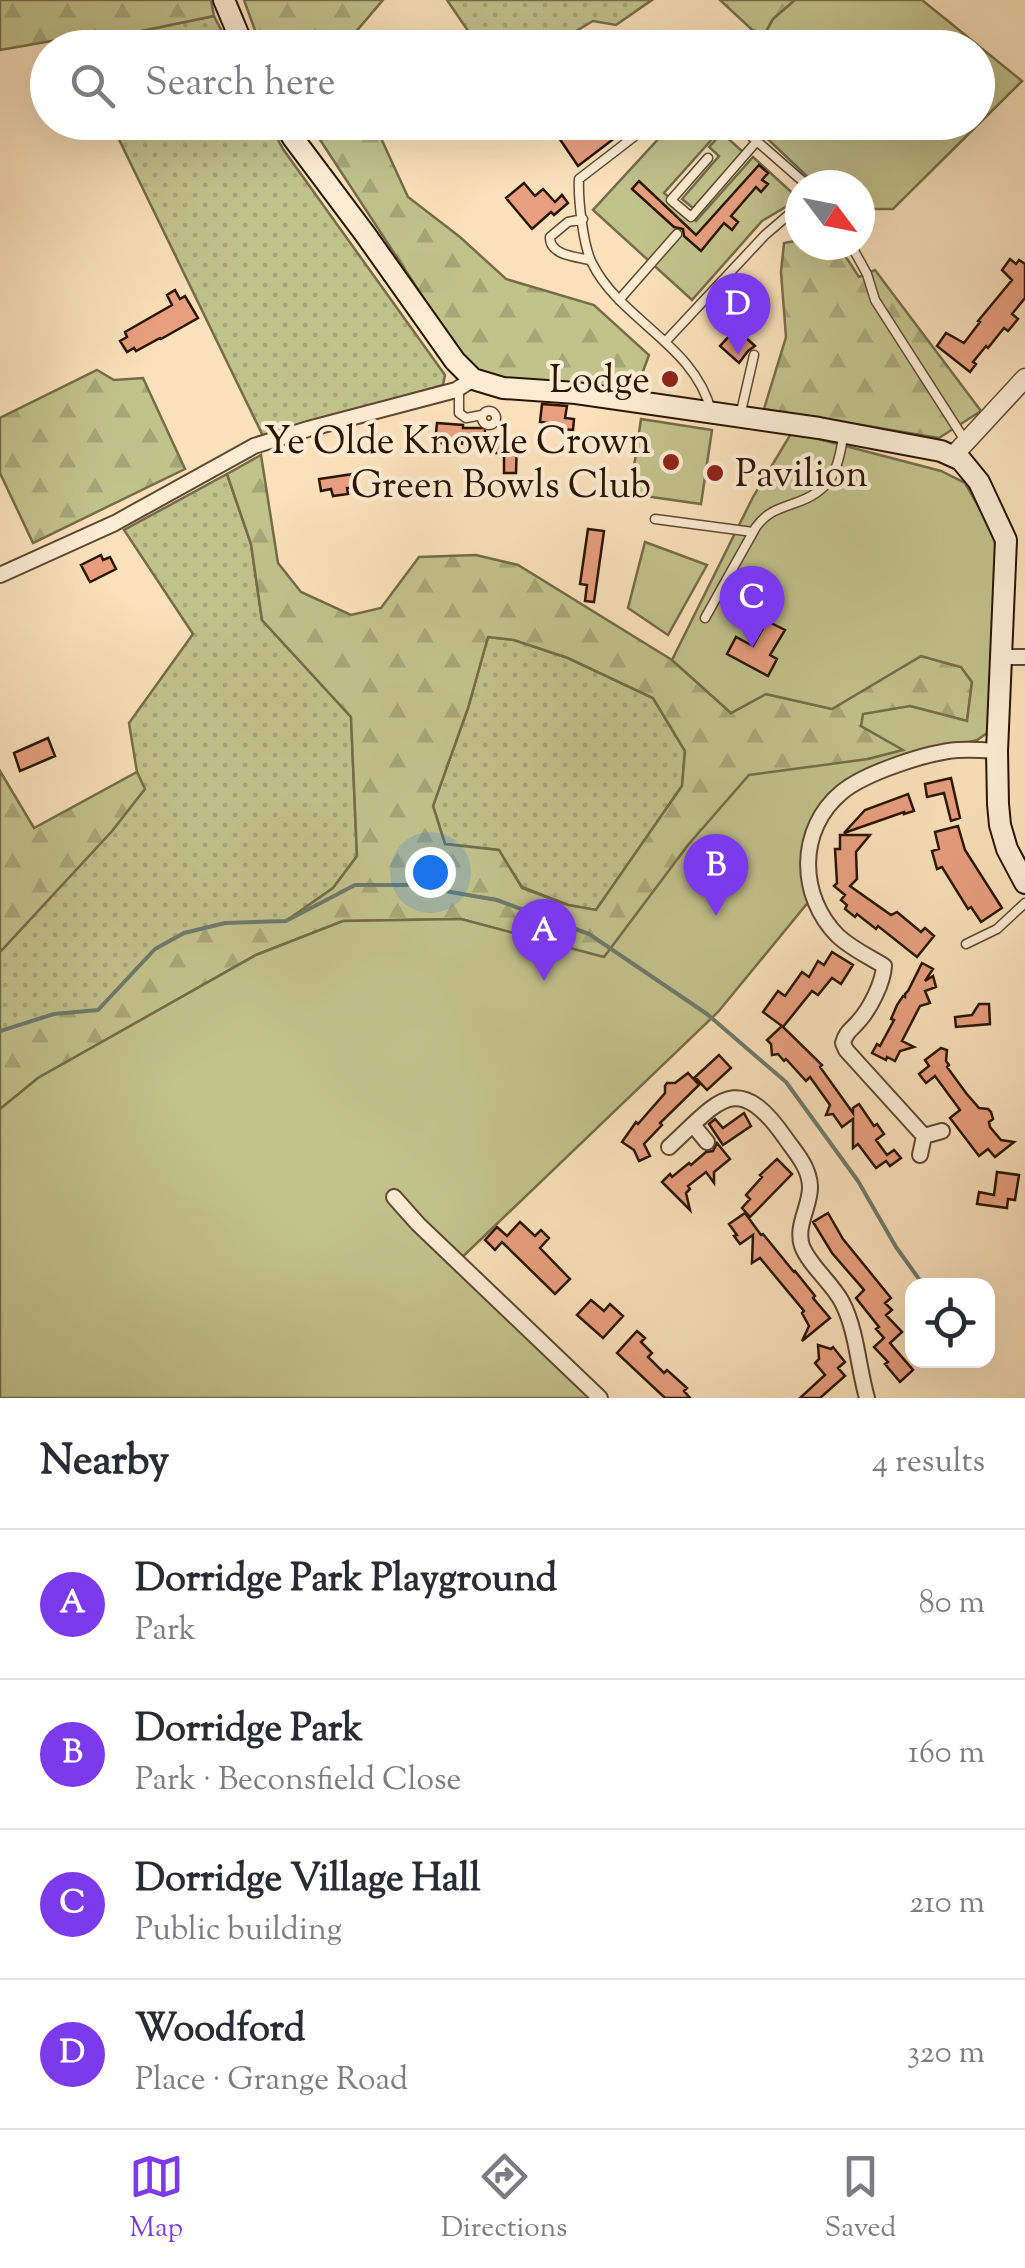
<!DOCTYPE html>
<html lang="en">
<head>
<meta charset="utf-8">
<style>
	:root { --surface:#fff; --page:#f2f2f3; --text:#2b2b33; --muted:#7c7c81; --line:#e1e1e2; --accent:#7c3aed }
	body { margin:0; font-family:"Sorts Mill Goudy",serif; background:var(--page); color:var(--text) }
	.controls { position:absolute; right:30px; bottom:30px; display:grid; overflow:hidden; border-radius:20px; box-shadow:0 10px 40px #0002 }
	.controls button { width:90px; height:90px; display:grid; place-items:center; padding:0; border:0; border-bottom:2px solid var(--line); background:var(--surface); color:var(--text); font:50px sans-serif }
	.compass { position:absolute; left:785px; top:170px; width:90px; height:90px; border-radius:50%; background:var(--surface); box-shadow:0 10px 40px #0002; rotate:122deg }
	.you { position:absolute; left:430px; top:872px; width:35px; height:35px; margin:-25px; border:8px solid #fff; border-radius:50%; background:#1a73e8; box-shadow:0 0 0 15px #1a73e833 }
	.badge { display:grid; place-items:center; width:65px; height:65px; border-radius:50%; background:var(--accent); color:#fff; font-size:32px; font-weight:700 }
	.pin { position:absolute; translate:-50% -82px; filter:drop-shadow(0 2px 5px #0008) }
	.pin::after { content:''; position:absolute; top:52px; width:35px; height:30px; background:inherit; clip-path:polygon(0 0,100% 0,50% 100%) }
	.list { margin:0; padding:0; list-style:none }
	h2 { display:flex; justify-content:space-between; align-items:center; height:130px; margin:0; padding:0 40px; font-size:42px }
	h2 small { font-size:32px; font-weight:400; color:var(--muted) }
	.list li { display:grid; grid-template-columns:65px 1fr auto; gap:30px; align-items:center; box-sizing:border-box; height:150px; padding:0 40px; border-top:2px solid var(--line) }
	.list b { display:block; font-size:38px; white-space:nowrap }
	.list p { margin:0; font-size:32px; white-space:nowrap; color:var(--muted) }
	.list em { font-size:32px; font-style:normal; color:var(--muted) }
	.icon { flex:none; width:55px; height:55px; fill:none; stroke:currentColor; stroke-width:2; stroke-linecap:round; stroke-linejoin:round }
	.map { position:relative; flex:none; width:1025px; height:1398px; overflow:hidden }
	.search { position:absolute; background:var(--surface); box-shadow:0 10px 40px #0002; left:30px; right:30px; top:30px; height:110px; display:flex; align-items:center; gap:25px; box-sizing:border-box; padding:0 35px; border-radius:55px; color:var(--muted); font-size:38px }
	.sheet { height:730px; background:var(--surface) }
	nav { display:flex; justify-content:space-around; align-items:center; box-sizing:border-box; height:140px; border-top:2px solid var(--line); background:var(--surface); font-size:28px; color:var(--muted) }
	nav a { display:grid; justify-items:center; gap:5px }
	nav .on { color:var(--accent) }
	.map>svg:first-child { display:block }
	.grass { fill:url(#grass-dots); stroke:#766c48; stroke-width:2.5 }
	.forest { fill:url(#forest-firs); stroke:#766c48; stroke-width:2.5; fill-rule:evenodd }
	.green { fill:#c2c28d; stroke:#766c48; stroke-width:2.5 }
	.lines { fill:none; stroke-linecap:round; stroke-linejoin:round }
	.stream { stroke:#707a6c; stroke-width:4 }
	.building { fill:#e89f7f; stroke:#2a1503; stroke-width:2.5 }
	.service-casing { stroke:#5e4831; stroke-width:11 }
	.minor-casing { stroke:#5e4831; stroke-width:18 }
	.tertiary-casing { stroke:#5e4831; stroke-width:21 }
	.secondary-casing { stroke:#2a1503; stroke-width:24 }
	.service { stroke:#fcecd3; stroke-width:8 }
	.minor { stroke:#fcecd3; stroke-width:14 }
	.tertiary { stroke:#fcecd3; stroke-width:18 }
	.secondary { stroke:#fcecd3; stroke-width:20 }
	.poi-dot { fill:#8f2418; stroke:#fcecd3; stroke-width:4 }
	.labels { text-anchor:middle; stroke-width:8; stroke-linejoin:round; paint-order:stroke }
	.poi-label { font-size:38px; fill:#2a1503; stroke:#fcecd3; text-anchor:end }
</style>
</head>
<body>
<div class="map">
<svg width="1025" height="1398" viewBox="0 0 1025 1398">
	<defs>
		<pattern id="grass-dots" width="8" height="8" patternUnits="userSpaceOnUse" patternTransform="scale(2.5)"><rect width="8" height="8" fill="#c2c28d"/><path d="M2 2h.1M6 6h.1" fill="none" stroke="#a7a678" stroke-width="1.8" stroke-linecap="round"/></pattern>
		<pattern id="forest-firs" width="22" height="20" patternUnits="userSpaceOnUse" patternTransform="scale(2.5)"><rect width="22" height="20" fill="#c2c28d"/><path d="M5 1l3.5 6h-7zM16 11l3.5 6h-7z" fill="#a7a678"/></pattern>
	</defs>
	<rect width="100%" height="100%" fill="#fae1bb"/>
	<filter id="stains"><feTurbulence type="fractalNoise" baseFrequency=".002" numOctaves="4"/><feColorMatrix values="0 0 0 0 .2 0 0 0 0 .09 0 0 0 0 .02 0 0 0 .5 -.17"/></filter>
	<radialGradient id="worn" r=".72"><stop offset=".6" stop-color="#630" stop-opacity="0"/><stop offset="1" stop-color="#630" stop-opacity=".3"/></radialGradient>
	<path class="grass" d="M447 0H652L616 25 593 21 549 47H479Z
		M214 16 230 47 74 48 73 45Z
		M111 123H269L283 149 445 375 443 385 263 436Z
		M227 474 251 544 262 620 351 717 357 856 333 888 286 921 225 923 185 933 155 949 98 1010 54 1014 0 1031V952L112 831 144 789 137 772 129 723 193 634 124 530Z
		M488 637 514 640 568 658 653 698 685 751 682 786 596 910 568 905 522 887 498 850 445 844 433 806 468 708Z"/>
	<path class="forest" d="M0 0H211L214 16 73 45 69 38 0 50Z
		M244 0H383L354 34V48L261 47Z
		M720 0H795L773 19 762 39Z
		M309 123H374L408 197 460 237 506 279 594 305 649 355 642 374 640 393 519 383 481 373 455 346Z
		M800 240V245C841 245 837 243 859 277L875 270 981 411 939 438 764 409 786 337 781 272 784 243Z
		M97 370 114 380 143 378 185 469 33 543 0 473V418Z
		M261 455 278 563 301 592 351 615 381 608 419 557 476 555 518 565 672 660 731 713 766 694 832 709 921 656 961 667 972 682 967 721 910 706 861 726 905 750 868 759 604 958 461 919 343 921 256 955 38 1078 0 1109V1031L54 1014 98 1010 155 949 184 933 225 923 286 921 333 888 357 856 351 717 262 620 251 544 227 474ZM488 637 514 640 568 658 653 698 685 751 682 786 596 910 568 905 522 888 499 850 445 844 433 806 468 708Z
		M0 771 34 828 137 772 145 789 112 831 0 952Z"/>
	<path class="green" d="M795 0H922L1022 81 893 209H860V185H816L751 123 978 122V48L737 47 742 37 759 45 773 19Z
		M673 123H716L722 128 664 193 696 221 753 157 799 199 762 221 692 300 593 210Z
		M722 133 743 152 693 208 682 199 719 156 709 147Z
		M641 419 712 430 701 504 630 494Z
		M792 432 941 471 965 483 993 532 997 555 993 729 977 740 901 758 817 813 810 900 718 1012 454 1265 596 1398H0V1109L38 1078 256 955 343 921 461 919 604 957 688 845 749 775 868 759 903 750 861 726 863 714 910 706 967 721 972 682 961 667 921 656 832 709 766 694 731 713 672 660 753 497Z
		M645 542 707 565 668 635 628 608Z"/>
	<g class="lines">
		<path class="stream" d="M0 1031 54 1014 98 1010 155 949 184 933 225 923 286 921 355 885H410L497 900 589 934 707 1014 786 1082 858 1181 896 1247 924 1286
			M988 1355 990 1358"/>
	</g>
	<path class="building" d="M569 122H595L599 128 606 122H611L620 134 578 166 555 132Z
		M759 165 768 173 762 180 768 184 761 192 756 187 731 216 738 222 732 230 724 223 701 251 684 236 683 229 674 227 632 189 639 181 696 235Z
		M524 183 535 196 543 189 555 202 562 195 568 203 554 215 551 212 532 229 506 198Z
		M1010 259 1016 264 1019 260 1025 264V298L1012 314 1018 319 1008 331 1004 328 988 348 986 346 973 362 976 364 970 372 937 346 946 333 964 343 980 322 978 321 1012 280 1002 270Z
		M175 290 180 299 185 296 198 318 161 339 160 338 136 351 134 348 127 352 120 341 127 337 125 332 172 305 167 295Z
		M736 329 755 346 748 351 739 363 720 346Z
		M542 404 567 406 565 418 574 419 573 430 549 428 550 423 540 422Z
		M437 423 463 425V428H485V442L462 441V444L435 443Z
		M489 441H517L516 473H504V453H489Z
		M353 474 355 487 347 488 348 494 333 496 331 489 321 491 319 479Z
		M588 529 604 531 594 602 585 601 587 585 580 584Z
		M101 555 103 560 110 557 116 569 90 582 81 565Z
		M767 621 785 630 770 655 777 659 768 676 727 654 736 637 753 646Z
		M48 738 55 756 20 771 14 753Z
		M951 778 960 818 951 821 944 793 927 797 925 784Z
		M908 794 914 811 904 814V812L844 833 865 810Z
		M958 826 965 850 1002 908 981 922 971 907 968 909 942 867 937 869 932 851 939 849 935 832Z
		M840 835H870L856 852 857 879 850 886 891 915 897 912 921 932 925 928 934 936 917 957 878 926 876 929 857 914 855 917 845 909 847 905 841 900 845 895 834 886 837 883 835 849H840Z
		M832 952 853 965 841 984 832 978 818 995 812 991 783 1027 822 1065 820 1067 853 1113V1108L859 1104 874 1126 877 1124 884 1134 876 1140 887 1155 894 1150 901 1158 890 1166 886 1161 876 1168 858 1144 853 1148V1119L842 1127 833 1114 826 1115 830 1105 810 1077 806 1081 786 1059 784 1061 778 1054 772 1055 771 1044 767 1040 782 1026 763 1012 778 991 785 996 802 972 809 977 818 961 824 965Z
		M922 963 933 969 925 981 933 976 936 987 925 991 930 1003 920 1006 902 1041 914 1047 900 1051 895 1061 887 1057 886 1060 872 1053 877 1044 880 1046 894 1020 891 1019 897 1005 903 996 905 997V994L908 991Z
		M979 1004H989L990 1024 956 1027 955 1017 972 1015Z
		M941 1048 947 1050 946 1061 949 1065 947 1067 966 1093 979 1108 988 1109 991 1112 993 1119 989 1122 990 1127 1001 1140 1014 1142 995 1157 988 1149 979 1156 950 1118 960 1110 935 1076 926 1083 919 1074 929 1066 925 1060Z
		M719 1055 731 1068 707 1090 695 1077Z
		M688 1073 699 1085 660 1123 662 1125 644 1144 650 1156 639 1161 634 1150 622 1142 636 1122 638 1124 665 1093V1086L667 1083H675Z
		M744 1113 751 1126 723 1145 709 1124 715 1119 723 1128Z
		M717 1143 730 1159 714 1172V1183L706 1172 688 1186 690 1189 686 1193 690 1210 662 1182 670 1174 672 1177 689 1163 691 1165 706 1152 713 1151Z
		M777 1159 792 1174 750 1217 742 1208 750 1199 746 1195 762 1177 760 1175Z
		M997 1172 1019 1175 1015 1200 1008 1199 1007 1208 977 1204 979 1192 994 1195Z
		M745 1213 761 1235 763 1234 794 1272 795 1271 815 1296 813 1298 830 1318 802 1341 809 1326 802 1313 804 1311 760 1258 752 1263 753 1235 740 1244 734 1236 737 1235 729 1224Z
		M828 1213 843 1239 891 1298 885 1303 892 1310 886 1315 902 1332 890 1343 913 1370 900 1382 885 1364 888 1362 874 1347 884 1338 876 1329 879 1327 856 1298 864 1290 832 1253 813 1222Z
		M520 1222 535 1236 541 1230 549 1238 540 1248 570 1279 555 1294 502 1242 495 1250 485 1240 497 1227 507 1236Z
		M591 1300 604 1311 610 1304 623 1316 603 1338 577 1315Z
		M637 1331 645 1338 641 1342 652 1353 648 1357 664 1373 667 1370 687 1388 684 1391 690 1398H665L617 1353Z
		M818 1345 831 1349 833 1347 845 1362 838 1368 845 1376 820 1398H800L825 1375 815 1363 819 1359Z"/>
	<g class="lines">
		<defs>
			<path id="service" d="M653 122 579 179C578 198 583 246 592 263 620 320 695 345 711 411
				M735 122 807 185
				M708 158 671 200 691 217 757 141
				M583 219 568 222 550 237C549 255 576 257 590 260
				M851 245 867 274 875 300 966 442
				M619 300 677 234
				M665 342 765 235 800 205
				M459 388V413L466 418 482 415
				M482 418a7 7 0 1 1 14 0a7 7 0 1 1-14 0Z
				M740 416 754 355
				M655 519 753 532
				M705 618 756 527C767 512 778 509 795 503 831 491 838 471 843 437
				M966 944 997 929 1025 903"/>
			<path id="minor" d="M0 575 115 523 254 446 308 429 456 390 473 379
				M1003 657H1025
				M693 1125 707 1142
				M924 1136 846 1050 843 1043C846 1032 851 1030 858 1022 870 1009 883 983 884 966 868 956 852 949 838 936 798 896 797 829 842 792 865 773 928 752 958 750 971 749 984 750 997 751
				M669 1147C718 1102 737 1068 786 1139 796 1153 809 1167 810 1186 811 1205 795 1226 802 1246 809 1265 832 1283 842 1302 857 1331 858 1367 867 1398
				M920 1155 924 1136 942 1131
				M394 1197 418 1224 600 1398"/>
			<path id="tertiary" d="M953 456 1025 378"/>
			<path id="secondary" d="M224 0 244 48
				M284 122 293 138 365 234 455 361 473 379 503 388 576 393 819 428 941 451 961 460 979 482 1006 540 997 751 998 804 1000 825 1007 849 1025 883"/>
		</defs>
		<use href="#service" class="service-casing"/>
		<use href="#minor" class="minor-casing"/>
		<use href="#tertiary" class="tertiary-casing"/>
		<use href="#secondary" class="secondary-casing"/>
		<use href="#service" class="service"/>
		<use href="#minor" class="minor"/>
		<use href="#tertiary" class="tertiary"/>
		<use href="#secondary" class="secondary"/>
	</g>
	<g class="poi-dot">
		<circle cx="670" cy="379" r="10"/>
		<circle cx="671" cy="462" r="10"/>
		<circle cx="715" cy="473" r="10"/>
	</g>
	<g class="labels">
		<g class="poi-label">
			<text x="650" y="392">Lodge</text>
			<text x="651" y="453">Ye Olde Knowle Crown<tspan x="651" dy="44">Green Bowls Club</tspan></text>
			<text x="735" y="486" text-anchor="start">Pavilion</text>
		</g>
	</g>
	<rect width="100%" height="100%" filter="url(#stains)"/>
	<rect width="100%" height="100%" fill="url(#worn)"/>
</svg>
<div class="controls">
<button><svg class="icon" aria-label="locate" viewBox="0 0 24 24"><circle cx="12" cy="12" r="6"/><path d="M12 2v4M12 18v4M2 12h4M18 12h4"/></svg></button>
</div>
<svg class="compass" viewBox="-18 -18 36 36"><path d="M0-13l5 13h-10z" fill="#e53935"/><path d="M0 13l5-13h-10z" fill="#7c7c81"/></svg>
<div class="you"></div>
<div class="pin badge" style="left:544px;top:981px">A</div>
<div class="pin badge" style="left:716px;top:916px">B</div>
<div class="pin badge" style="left:752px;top:648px">C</div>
<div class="pin badge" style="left:738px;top:355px">D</div>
<div class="search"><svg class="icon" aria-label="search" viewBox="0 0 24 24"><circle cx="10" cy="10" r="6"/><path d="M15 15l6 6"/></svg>Search here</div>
</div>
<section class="sheet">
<h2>Nearby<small>4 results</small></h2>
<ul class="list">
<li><span class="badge">A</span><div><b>Dorridge Park Playground</b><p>Park</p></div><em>80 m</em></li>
<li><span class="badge">B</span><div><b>Dorridge Park</b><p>Park · Beconsfield Close</p></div><em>160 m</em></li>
<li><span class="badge">C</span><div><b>Dorridge Village Hall</b><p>Public building</p></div><em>210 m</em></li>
<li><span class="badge">D</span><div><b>Woodford</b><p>Place · Grange Road</p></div><em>320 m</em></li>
</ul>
</section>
<nav>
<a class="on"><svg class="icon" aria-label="map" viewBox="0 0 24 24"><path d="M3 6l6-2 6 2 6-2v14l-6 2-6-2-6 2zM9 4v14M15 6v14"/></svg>Map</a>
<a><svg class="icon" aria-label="directions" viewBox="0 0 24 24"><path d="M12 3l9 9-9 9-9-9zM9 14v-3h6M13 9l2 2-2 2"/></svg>Directions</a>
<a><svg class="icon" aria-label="saved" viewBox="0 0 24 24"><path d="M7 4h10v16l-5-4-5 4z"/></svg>Saved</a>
</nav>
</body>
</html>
